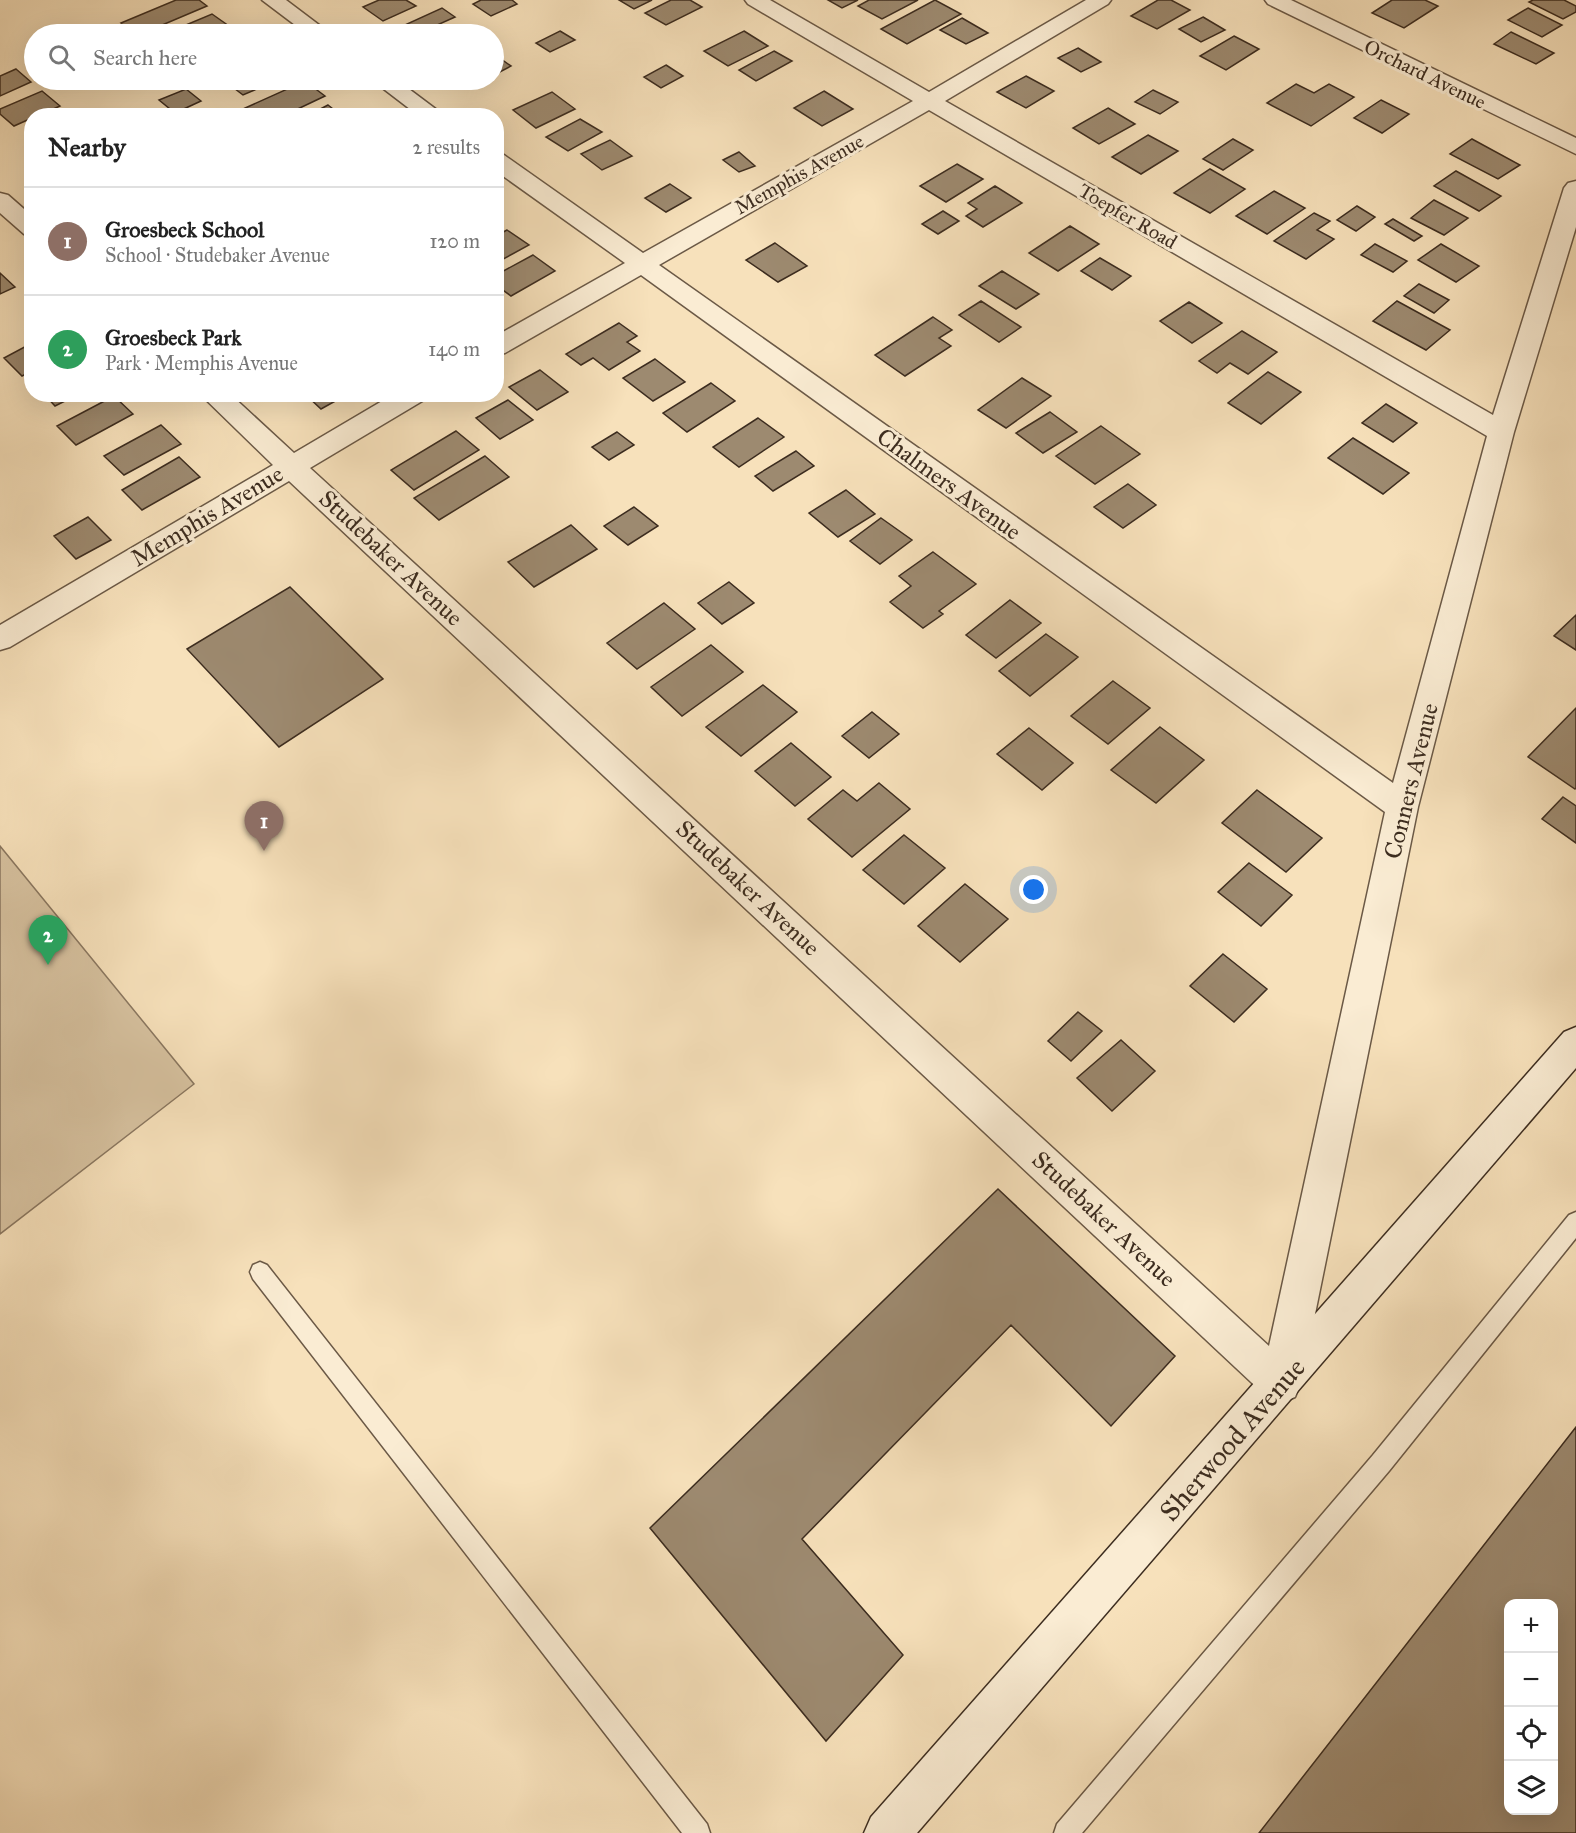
<!DOCTYPE html>
<html lang="en">
<head>
<meta charset="utf-8">
<style>
	:root { --surface:#fff; --page:#f2f2f2; --text:#222; --muted:#767676; --line:#e0e0e0; --accent:#db2777 }
	body { margin:0; font-family:"IM FELL Great Primer",serif; background:var(--page); color:var(--text) }
	.controls { position:absolute; right:18px; bottom:18px; display:grid; overflow:hidden; border-radius:12px; box-shadow:0 6px 24px #0002 }
	.controls button { width:54px; height:54px; display:grid; place-items:center; padding:0; border:0; border-bottom:2px solid var(--line); background:var(--surface); color:var(--text); font:30px sans-serif }
	.you { position:absolute; left:1034px; top:890px; width:21px; height:21px; margin:-15px; border:4px solid #fff; border-radius:50%; background:#1a73e8; box-shadow:0 0 0 9px #1a73e833 }
	.badge { display:grid; place-items:center; width:39px; height:39px; border-radius:50%; background:var(--accent); color:#fff; font-size:20px; font-weight:700 }
	.pin { position:absolute; translate:-50% -50px; filter:drop-shadow(0 2px 3px #0008) }
	.pin::after { content:''; position:absolute; top:32px; width:21px; height:18px; background:inherit; clip-path:polygon(0 0,100% 0,50% 100%) }
	.list { margin:0; padding:0; list-style:none }
	h2 { display:flex; justify-content:space-between; align-items:center; height:78px; margin:0; padding:0 24px; font-size:26px }
	h2 small { font-size:20px; font-weight:400; color:var(--muted) }
	.list li { display:grid; grid-template-columns:39px 1fr auto; gap:18px; align-items:center; box-sizing:border-box; height:108px; padding:0 24px; border-top:2px solid var(--line) }
	.list b { display:block; font-size:22px; white-space:nowrap }
	.list p { margin:0; font-size:20px; white-space:nowrap; color:var(--muted) }
	.list em { font-size:20px; font-style:normal; color:var(--muted) }
	.icon { flex:none; width:33px; height:33px; fill:none; stroke:currentColor; stroke-width:2; stroke-linecap:round; stroke-linejoin:round }
	.map { position:relative; flex:none; width:1576px; height:1833px; overflow:hidden }
	.search { position:absolute; background:var(--surface); box-shadow:0 6px 24px #0002; left:24px; top:24px; width:480px; height:66px; display:flex; align-items:center; gap:15px; box-sizing:border-box; padding:0 21px; border-radius:33px; color:var(--muted); font-size:22px }
	.panel { position:absolute; background:var(--surface); box-shadow:0 6px 24px #0002; left:24px; top:108px; width:480px; height:294px; border-radius:24px }
	.map>svg:first-child { display:block }
	.green { fill:#d7c2a0; stroke:#8a7760; stroke-width:1.5 }
	.building { fill:#9d8a70; stroke:#3c2c1f; stroke-width:1.5; fill-rule:evenodd }
	.lines { fill:none; stroke-linecap:round; stroke-linejoin:round }
	.lane-casing { stroke:#6b5946; stroke-width:3 }
	.street-casing { stroke:#6b5946; stroke-width:3 }
	.secondary-casing { stroke:#3c2c1f; stroke-width:3 }
	.lane { fill:#faecd3; fill-rule:evenodd }
	.street { fill:#faecd3; fill-rule:evenodd }
	.secondary { fill:#faecd3; fill-rule:evenodd }
	.labels { text-anchor:middle; stroke-width:6; stroke-linejoin:round; paint-order:stroke }
	.far-street-label { font-size:20px; fill:#3c2c1f; stroke:#faecd3 }
	.street-label { font-size:24px; fill:#3c2c1f; stroke:#faecd3 }
	.near-street-label { font-size:28px; fill:#3c2c1f; stroke:#faecd3 }
</style>
</head>
<body>
<div class="map">
<svg width="1576" height="1833" viewBox="0 0 1576 1833">
	<rect width="100%" height="100%" fill="#f7e1bb"/>
	<filter id="stains"><feTurbulence type="fractalNoise" baseFrequency=".00333" numOctaves="4"/><feColorMatrix values="0 0 0 0 .2 0 0 0 0 .09 0 0 0 0 .02 0 0 0 .5 -.17"/></filter>
	<radialGradient id="worn" r=".72"><stop offset=".6" stop-color="#630" stop-opacity="0"/><stop offset="1" stop-color="#630" stop-opacity=".3"/></radialGradient>
	<path class="green" d="M0 846 194 1084 0 1234Z"/>
	<path class="building" d="M176 0H199L207 6 141 34H135L121 23Z
		M379 0H406L416 6 383 21 363 7Z
		M481 0H512L517 4 491 16 473 4Z
		M619 0H652L634 9Z
		M671 0H690L702 7 666 25 645 13Z
		M828 0H858L842 8Z
		M869 0H918L882 19 858 6Z
		M935 0 961 14 907 44 881 29Z
		M1158 0H1171L1190 10 1157 29 1131 16Z
		M1392 0H1425L1438 6 1404 28 1372 13Z
		M1533 0H1564L1576 6V12L1563 19 1529 2Z
		M442 8 455 17 437 25 445 30 434 34H405L396 29Z
		M1528 8 1562 25 1542 37 1508 20Z
		M212 14 229 26 210 34H180L174 30Z
		M1203 17 1225 30 1201 42 1179 29Z
		M962 18 988 33 966 44 940 30Z
		M560 31 575 40 550 52 536 43Z
		M744 31 768 46 728 66 704 51Z
		M1511 32 1554 53 1536 64 1494 44Z
		M1234 36 1259 49 1226 70 1200 56Z
		M1078 48 1101 62 1081 72 1058 58Z
		M774 51 792 61 756 81 739 70Z
		M494 54 511 66 494 75Z
		M666 65 683 76 661 88 644 77Z
		M16 69 31 82 0 96V76Z
		M1026 76 1054 91 1026 108 997 92Z
		M52 80H79L62 87Z
		M231 80H278L243 95 226 82Z
		M305 81 325 96 283 116H251L243 109Z
		M1296 84 1314 93 1329 84 1354 97 1311 126 1267 103Z
		M186 89 201 101 175 113 159 100Z
		M1153 90 1178 102 1160 114 1135 102Z
		M42 91 60 106 38 116H32V118L14 126 0 114V109Z
		M824 91 853 109 822 126 794 108Z
		M552 92 575 109 536 128 513 110Z
		M1381 100 1409 114 1382 133 1354 118Z
		M328 105 342 116H307Z
		M1108 108 1135 124 1099 144 1073 128Z
		M580 119 602 132 568 151 546 137Z
		M1148 135 1178 151 1141 174 1112 157Z
		M1233 139 1253 150 1223 170 1203 159Z
		M1472 139 1520 165 1498 179 1450 154Z
		M610 140 632 156 602 170 581 154Z
		M739 152 755 166 739 172 723 160Z
		M957 164 983 179 946 202 920 186Z
		M1210 169 1245 189 1210 213 1174 193Z
		M1456 171 1501 196 1479 211 1434 186Z
		M670 184 691 198 666 212 645 198Z
		M995 186 1022 203 983 227 966 216 977 209 968 203Z
		M1274 191 1305 208 1267 234 1236 216Z
		M1434 200 1468 218 1444 235 1411 218Z
		M1357 206 1375 217 1356 231 1337 220Z
		M943 211 959 221 938 234 922 224Z
		M1314 213 1330 221 1317 230 1334 239 1306 259 1274 241Z
		M1393 219 1422 236 1414 241 1385 224Z
		M1070 226 1099 244 1058 271 1029 253Z
		M507 230 529 245 496 263V236Z
		M775 243 807 266 778 282 746 260Z
		M1375 244 1407 261 1393 272 1361 255Z
		M1441 244 1479 266 1456 282 1418 260Z
		M533 255 555 271 511 296 496 285V275Z
		M1100 258 1131 276 1112 290 1081 271Z
		M1002 271 1039 294 1016 309 979 286Z
		M0 273 15 287 0 294Z
		M1419 284 1449 300 1434 313 1404 296Z
		M981 301 1021 327 999 342 959 315Z
		M1397 301 1450 330 1426 350 1373 321Z
		M1189 302 1222 323 1192 343 1160 321Z
		M933 317 952 330 939 338 951 346 905 376 875 355Z
		M619 323 637 336 627 342 640 351 609 370 593 358 581 365 566 354Z
		M1242 331 1277 352 1248 374 1230 363 1217 373 1199 361Z
		M32 343V371L22 376 4 358Z
		M655 359 685 382 653 401 623 378Z
		M540 370 568 392 537 410 509 387Z
		M1268 372 1301 392 1261 424 1228 403Z
		M1022 378 1051 396 1006 428 978 410Z
		M711 383 735 401 687 432 663 413Z
		M44 394H79L55 406Z
		M305 394H348L321 409Z
		M114 396 133 414 76 445 57 426Z
		M508 400 533 420 500 439 476 418Z
		M1386 404 1417 423 1393 442 1362 423Z
		M1050 412 1077 432 1043 453 1016 433Z
		M758 418 784 437 739 467 713 447Z
		M161 425 181 444 124 475 104 456Z
		M1101 426 1140 454 1095 484 1056 456Z
		M456 431 479 450 414 490 391 470Z
		M617 432 634 445 609 460 592 447Z
		M1353 438 1409 473 1383 494 1328 458Z
		M796 451 814 466 773 491 755 476Z
		M485 456 509 477 439 520 414 498Z
		M179 457 200 477 142 510 122 490Z
		M1128 484 1156 505 1123 528 1094 507Z
		M846 490 875 514 838 537 809 513Z
		M634 507 658 526 628 545 604 526Z
		M88 517 111 540 76 559 54 536Z
		M881 518 912 540 880 564 850 541Z
		M571 525 597 549 534 587 508 562Z
		M933 552 976 584 939 611 943 614 923 628 890 602 911 586 899 576Z
		M729 582 754 603 722 624 698 603Z
		M290 587 383 679 279 747 187 649Z
		M1010 600 1041 623 996 658 966 635Z
		M664 603 695 629 637 669 607 643Z
		M1576 615V650L1554 636Z
		M1046 634 1078 657 1030 696 999 671Z
		M711 645 743 672 682 716 651 687Z
		M1113 681 1150 708 1108 744 1071 716Z
		M763 685 797 712 741 756 706 727Z
		M1576 708V788L1575 789 1528 757Z
		M872 712 899 734 869 758 842 736Z
		M1160 727 1204 760 1156 803 1111 770Z
		M1029 728 1073 763 1042 790 997 754Z
		M791 743 831 777 795 806 755 771Z
		M879 783 910 809 852 857 808 819 843 790 857 801Z
		M1257 790 1322 838 1286 872 1222 823Z
		M1563 797 1576 806V843L1542 819Z
		M904 835 945 868 904 904 863 870Z
		M1249 863 1292 895 1261 926 1218 892Z
		M965 884 1008 919 960 962 918 926Z
		M1223 954 1267 989 1234 1022 1190 986Z
		M1078 1012 1102 1031 1071 1061 1048 1041Z
		M1121 1040 1155 1071 1112 1111 1077 1078Z
		M998 1189 1175 1356 1111 1426 1011 1325 802 1539 903 1655 826 1741 650 1528Z
		M1576 1427V1833H1259ZM1508 1604H1554V1810H1508Z"/>
	<g class="lines">
		<defs>
			<path id="lane" d="M1576 1212V1238L1389 1471 1082 1833H1054L1057 1824 1373 1455 1569 1215Z
				M260 1262 267 1265 707 1824 710 1833H682L253 1279 250 1272 253 1265Z"/>
			<path id="street" d="M262 0H286L331 34H307Z
				M745 0H770L929 92 1086 0H1111L1108 4 945 101 1493 415 1564 188 1568 183 1576 181V227L1514 432 1418 807 1301 1383 1295 1397 1281 1403 1267 1397 289 481 10 647 0 650V625L273 465 200 394H230L294 453 394 394H428L424 400 310 468 1269 1346 1385 812 641 275 505 353 496 355V336L625 263 496 171V153L504 155 643 253 913 101 748 4ZM929 110 1487 436 1393 783 659 265Z
				M1265 0H1291L1576 138V154L1268 4Z
				M372 80H397L445 116H419Z
				M0 193 8 195 32 216V236L24 234 0 213Z"/>
			<path id="secondary" d="M1576 1027V1068L917 1833H864L871 1817 1564 1032Z"/>
		</defs>
		<use href="#lane" class="lane-casing"/>
		<use href="#street" class="street-casing"/>
		<use href="#secondary" class="secondary-casing"/>
		<use href="#lane" class="lane"/>
		<use href="#street" class="street"/>
		<use href="#secondary" class="secondary"/>
	</g>
	<g class="labels">
		<g class="far-street-label">
			<text transform="translate(1425 74) rotate(26)" y="7">Orchard Avenue</text>
			<text transform="translate(799 174) rotate(-29)" y="7">Memphis Avenue</text>
			<text transform="translate(1128 216) rotate(30)" y="7">Toepfer Road</text>
		</g>
		<g class="street-label">
			<text transform="translate(949 484) rotate(36)" y="8">Chalmers Avenue</text>
			<text transform="translate(207 516) rotate(-31)" y="8">Memphis Avenue</text>
			<text transform="translate(391 558) rotate(43)" y="8">Studebaker Avenue</text>
			<text transform="translate(1411 781) rotate(-76)" y="8">Conners Avenue</text>
			<text transform="translate(748 888) rotate(43)" y="8">Studebaker Avenue</text>
			<text transform="translate(1104 1219) rotate(43)" y="8">Studebaker Avenue</text>
		</g>
		<g class="near-street-label">
			<text transform="translate(1232 1439) rotate(-49)" y="10">Sherwood Avenue</text>
		</g>
	</g>
	<rect width="100%" height="100%" filter="url(#stains)"/>
	<rect width="100%" height="100%" fill="url(#worn)"/>
</svg>
<div class="controls">
<button>+</button>
<button>−</button>
<button><svg class="icon" aria-label="locate" viewBox="0 0 24 24"><circle cx="12" cy="12" r="6"/><path d="M12 2v4M12 18v4M2 12h4M18 12h4"/></svg></button>
<button><svg class="icon" aria-label="layers" viewBox="0 0 24 24"><path d="M12 4l9 5-9 5-9-5zM3 14l9 5 9-5"/></svg></button>
</div>
<div class="you"></div>
<div class="pin badge" style="left:264px;top:851px;background:#8d6e63">1</div>
<div class="pin badge" style="left:48px;top:965px;background:#2e9e5b">2</div>
<div class="search"><svg class="icon" aria-label="search" viewBox="0 0 24 24"><circle cx="10" cy="10" r="6"/><path d="M15 15l6 6"/></svg>Search here</div>
<section class="panel">
<h2>Nearby<small>2 results</small></h2>
<ul class="list">
<li><span class="badge" style="background:#8d6e63">1</span><div><b>Groesbeck School</b><p>School · Studebaker Avenue</p></div><em>120 m</em></li>
<li><span class="badge" style="background:#2e9e5b">2</span><div><b>Groesbeck Park</b><p>Park · Memphis Avenue</p></div><em>140 m</em></li>
</ul>
</section>
</div>
</body>
</html>
